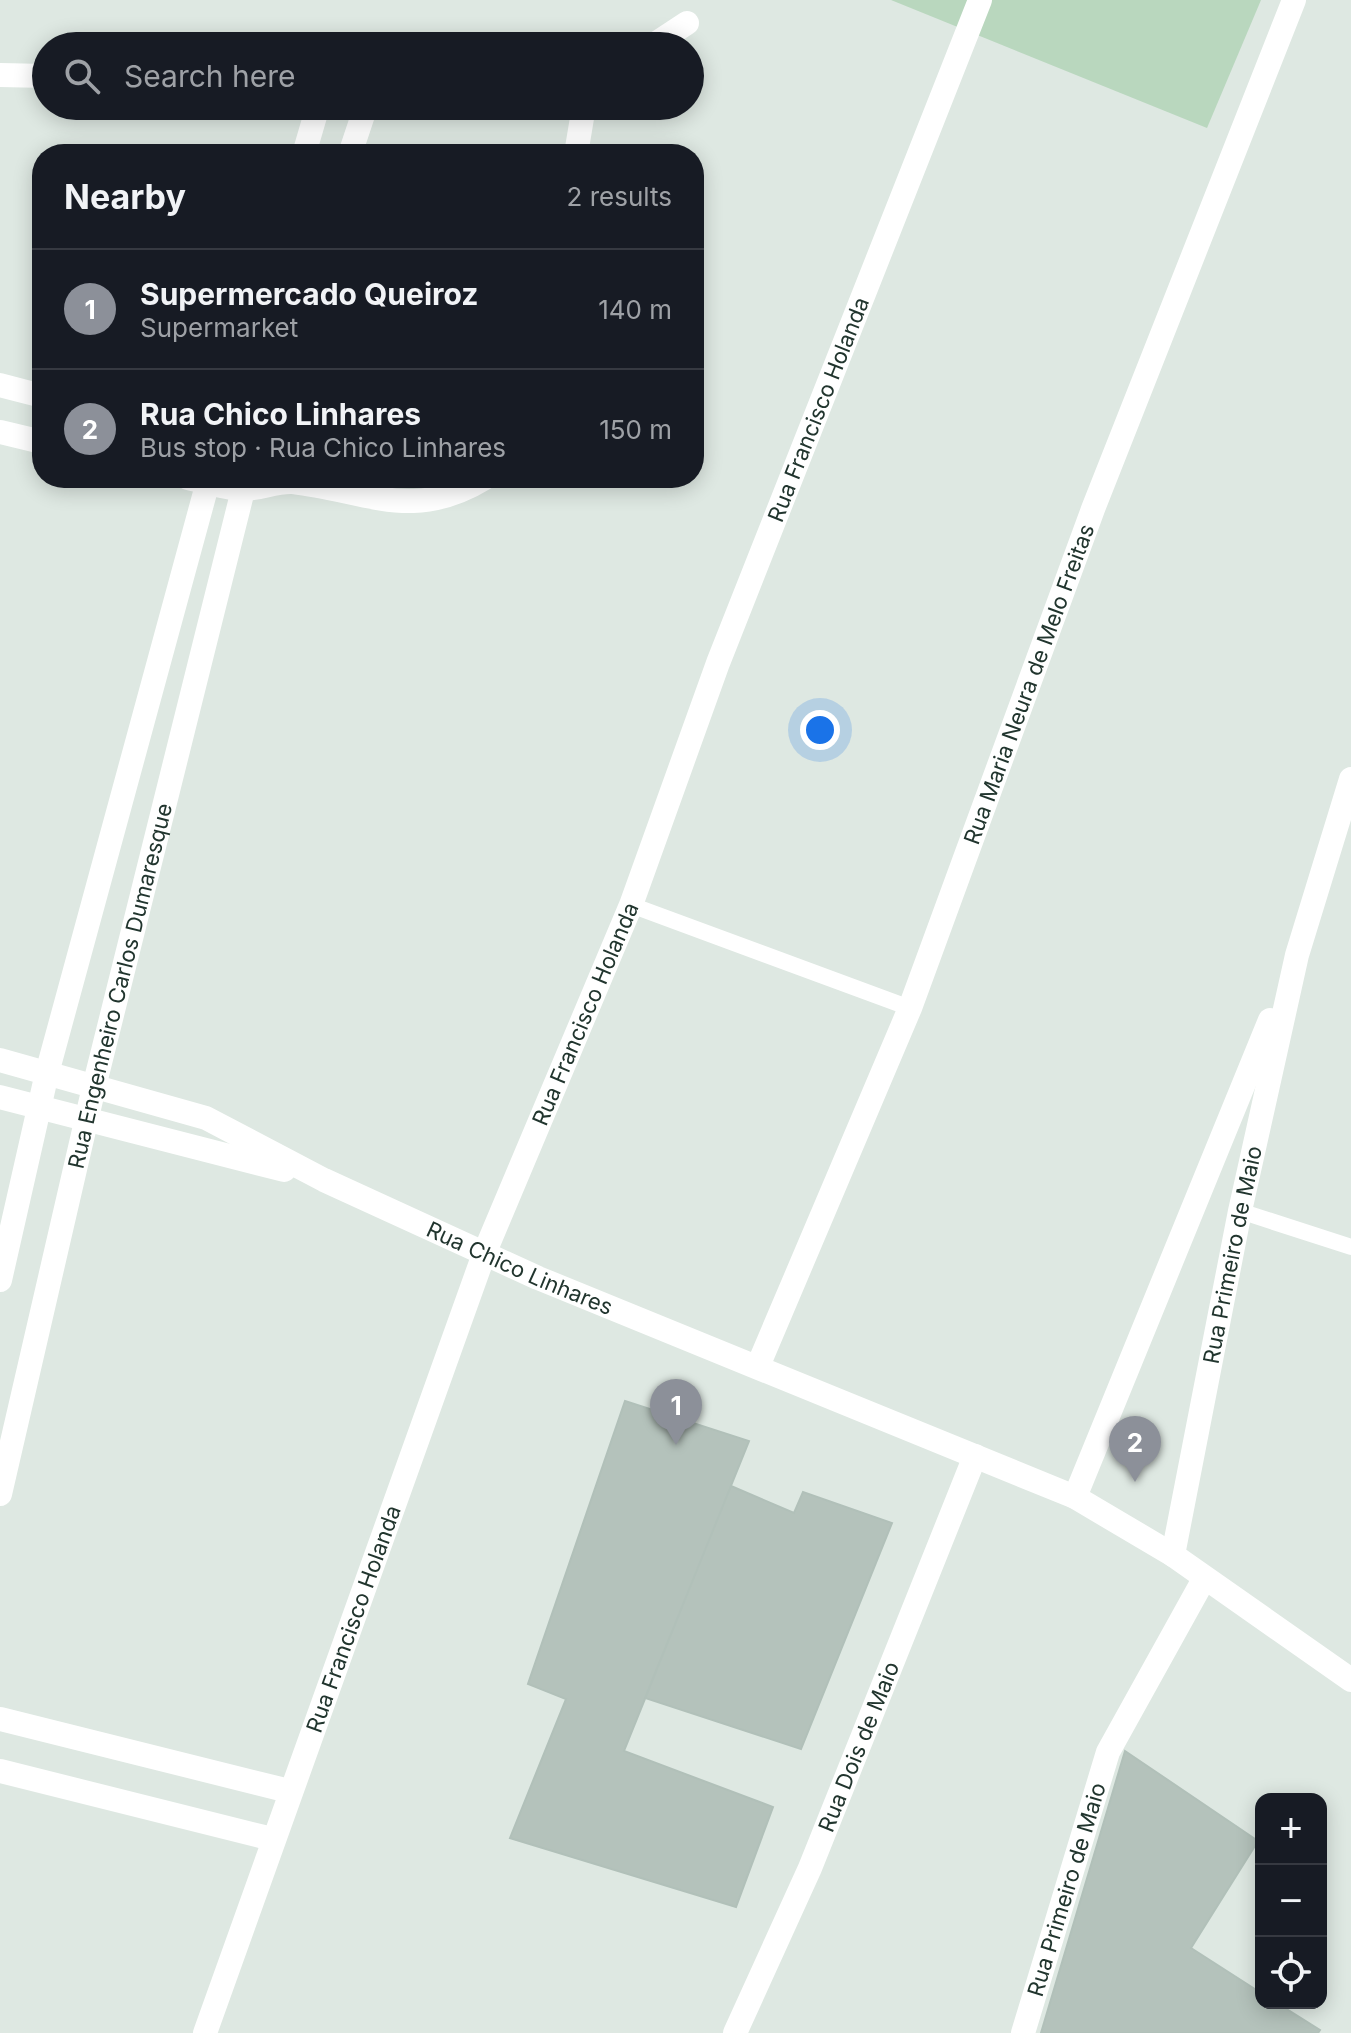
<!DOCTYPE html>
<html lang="en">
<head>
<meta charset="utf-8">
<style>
	:root { --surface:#171b24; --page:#20242c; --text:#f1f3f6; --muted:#9ea1a6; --line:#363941; --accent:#8c9099 }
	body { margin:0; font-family:Inter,sans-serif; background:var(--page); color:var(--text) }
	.controls { position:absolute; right:24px; bottom:24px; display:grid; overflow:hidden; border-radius:16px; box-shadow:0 4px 20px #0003 }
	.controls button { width:72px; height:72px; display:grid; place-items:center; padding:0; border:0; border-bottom:2px solid var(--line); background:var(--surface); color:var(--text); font:40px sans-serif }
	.you { position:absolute; left:820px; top:730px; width:28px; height:28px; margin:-20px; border:6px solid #fff; border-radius:50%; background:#1a73e8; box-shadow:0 0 0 12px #1a73e833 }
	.badge { display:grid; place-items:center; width:52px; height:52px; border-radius:50%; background:var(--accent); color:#fff; font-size:26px; font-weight:700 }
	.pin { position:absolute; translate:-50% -66px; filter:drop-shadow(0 2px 4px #0008) }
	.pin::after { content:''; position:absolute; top:42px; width:28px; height:24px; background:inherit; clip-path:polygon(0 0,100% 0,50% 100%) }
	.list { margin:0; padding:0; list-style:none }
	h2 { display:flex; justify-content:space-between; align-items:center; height:104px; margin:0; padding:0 32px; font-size:34px }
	h2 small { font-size:26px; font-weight:400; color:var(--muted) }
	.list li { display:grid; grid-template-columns:52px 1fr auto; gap:24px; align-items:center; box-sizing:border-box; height:120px; padding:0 32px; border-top:2px solid var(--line) }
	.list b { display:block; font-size:30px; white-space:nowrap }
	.list p { margin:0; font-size:26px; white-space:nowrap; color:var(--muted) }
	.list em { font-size:26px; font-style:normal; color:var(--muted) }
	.icon { flex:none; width:44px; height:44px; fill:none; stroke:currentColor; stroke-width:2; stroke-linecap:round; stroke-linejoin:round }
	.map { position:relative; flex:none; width:1351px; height:2033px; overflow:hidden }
	.search { position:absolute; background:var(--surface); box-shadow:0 4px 20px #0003; left:32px; top:32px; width:672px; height:88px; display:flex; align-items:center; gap:20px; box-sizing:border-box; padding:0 28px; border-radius:44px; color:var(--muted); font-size:30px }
	.panel { position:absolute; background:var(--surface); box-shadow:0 4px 20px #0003; left:32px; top:144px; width:672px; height:344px; border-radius:32px }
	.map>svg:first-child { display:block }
	.green { fill:#b9d7be }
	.building { fill:#b4c2bb; stroke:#b1c0b9; stroke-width:2 }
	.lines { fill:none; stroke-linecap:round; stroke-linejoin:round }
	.service { stroke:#fff; stroke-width:16 }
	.minor { stroke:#fff; stroke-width:24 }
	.labels { text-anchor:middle; stroke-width:6; stroke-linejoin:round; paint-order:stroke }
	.street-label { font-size:22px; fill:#21352e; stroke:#eef5f1 }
</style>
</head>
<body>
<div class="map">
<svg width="1351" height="2033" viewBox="0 0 1351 2033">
	<rect width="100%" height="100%" fill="#dee8e2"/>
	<path class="green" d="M891 0H1261L1207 128Z"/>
	<path class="building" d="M625 1401 749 1441 624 1751 773 1807 736 1907 510 1838 566 1699 528 1684Z
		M731 1486 794 1513 803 1492 892 1523 801 1749 645 1698Z
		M1125 1751 1258 1841 1191 1948 1261 1993V2003H1277L1320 2030 1318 2033H1041Z"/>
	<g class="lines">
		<path class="service" d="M631 905 910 1008
			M1240 1211 1351 1247"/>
		<g class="minor">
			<path d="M652 46 687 23"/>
			<path d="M0 75 46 76"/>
			<path d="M304 154 318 106"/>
			<path d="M350 154 366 106"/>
			<path d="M576 154 584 106"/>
			<path d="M0 385 42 396"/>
			<path d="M0 432 42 442"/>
			<path d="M188 478C206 482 226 489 243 489 260 489 276 481 293 482 368 491 413 522 485 478"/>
			<path id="s1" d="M0 1060 206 1118 324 1180 538 1278 1075 1497 1173 1555 1351 1680"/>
			<path d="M0 1097 284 1170"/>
			<path d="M0 1280 47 1073 209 478"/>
			<path id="s2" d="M758 1366 910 1008 1093 509 1294 0"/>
			<path id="s3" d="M0 1494 94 1087 246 478"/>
			<path d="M1075 1497 1270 1020"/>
			<path id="s4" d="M1173 1555 1240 1211 1297 955 1351 779"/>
			<path d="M0 1719 289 1791"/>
			<path d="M0 1771 272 1839"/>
			<path id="s5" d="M205 2033 484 1254 631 905 718 663 980 0"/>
			<path id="s6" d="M735 2033 810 1868 975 1456"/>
			<path id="s7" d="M1023 2033 1108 1752 1204 1579"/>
		</g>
	</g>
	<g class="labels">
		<g class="street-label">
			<text dy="8" stroke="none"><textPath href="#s5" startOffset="1736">Rua Francisco Holanda</textPath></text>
			<text dy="8" stroke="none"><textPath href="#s2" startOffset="734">Rua Maria Neura de Melo Freitas</textPath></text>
			<text dy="8" stroke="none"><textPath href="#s3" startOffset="522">Rua Engenheiro Carlos Dumaresque</textPath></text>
			<text dy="8" stroke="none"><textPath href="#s5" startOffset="1088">Rua Francisco Holanda</textPath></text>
			<text dy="8" stroke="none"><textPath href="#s4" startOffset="306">Rua Primeiro de Maio</textPath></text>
			<text dy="8" stroke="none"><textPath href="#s1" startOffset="562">Rua Chico Linhares</textPath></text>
			<text dy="8" stroke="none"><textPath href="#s5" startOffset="440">Rua Francisco Holanda</textPath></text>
			<text dy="8" stroke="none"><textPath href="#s6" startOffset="312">Rua Dois de Maio</textPath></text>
			<text dy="8" stroke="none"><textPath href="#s7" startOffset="150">Rua Primeiro de Maio</textPath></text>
		</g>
	</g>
</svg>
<div class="controls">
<button>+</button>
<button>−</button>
<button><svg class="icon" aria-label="locate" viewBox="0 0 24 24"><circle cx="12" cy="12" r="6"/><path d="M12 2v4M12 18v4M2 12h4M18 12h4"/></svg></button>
</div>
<div class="you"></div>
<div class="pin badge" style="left:676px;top:1445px">1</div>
<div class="pin badge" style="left:1135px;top:1482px">2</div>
<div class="search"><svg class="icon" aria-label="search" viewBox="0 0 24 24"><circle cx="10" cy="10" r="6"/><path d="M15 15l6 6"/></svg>Search here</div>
<section class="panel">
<h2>Nearby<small>2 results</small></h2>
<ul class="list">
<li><span class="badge">1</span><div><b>Supermercado Queiroz</b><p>Supermarket</p></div><em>140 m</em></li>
<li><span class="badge">2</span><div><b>Rua Chico Linhares</b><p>Bus stop · Rua Chico Linhares</p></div><em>150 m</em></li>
</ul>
</section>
</div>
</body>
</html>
